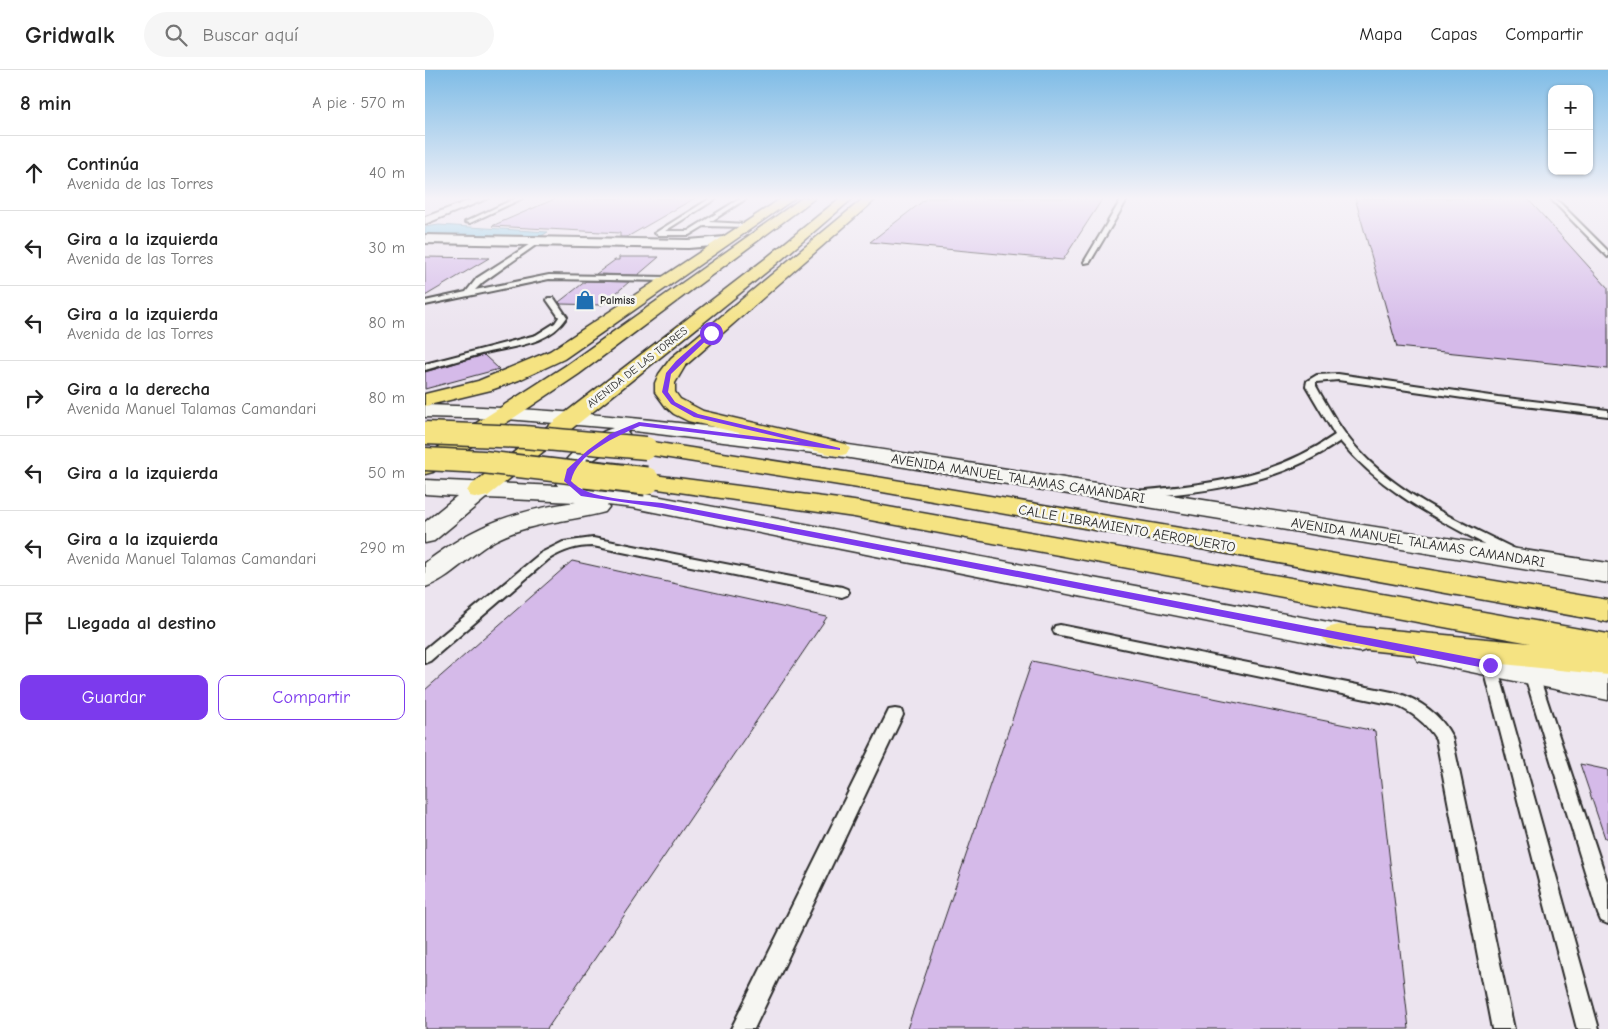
<!DOCTYPE html>
<html lang="es">
<head>
<meta charset="utf-8">
<style>
	:root { --surface:#fff; --page:#f6f6f6; --text:#222; --muted:#767676; --line:#e0e0e0; --accent:#7c3aed }
	body { margin:0; font-family:"Comic Neue",sans-serif; background:var(--page); color:var(--text) }
	.controls { position:absolute; right:15px; top:15px; display:grid; overflow:hidden; border-radius:10px; box-shadow:0 1px 4px #0004 }
	.controls button { width:45px; height:45px; display:grid; place-items:center; padding:0; border:0; border-bottom:1px solid var(--line); background:var(--surface); color:var(--text); font:25px sans-serif }
	.stop { position:absolute; width:15px; height:15px; margin:-11px; border:4px solid #7c3aed; border-radius:50%; background:#fff }
	.stop.end { background:#7c3aed; border-color:#fff; box-shadow:0 1px 5px #0008 }
	.list { margin:0; padding:0; list-style:none }
	h2 { display:flex; justify-content:space-between; align-items:center; height:65px; margin:0; padding:0 20px; font-size:21px }
	h2 small { font-size:16px; font-weight:400; color:var(--muted) }
	.list li { display:grid; grid-template-columns:32px 1fr auto; gap:15px; align-items:center; box-sizing:border-box; height:75px; padding:0 20px; border-top:1px solid var(--line) }
	.list b { display:block; font-size:19px; white-space:nowrap }
	.list p { margin:0; font-size:16px; white-space:nowrap; color:var(--muted) }
	.list em { font-size:16px; font-style:normal; color:var(--muted) }
	.actions { display:flex; gap:10px; padding:15px 20px }
	.actions a { flex:1; padding:11px 0; border:1px solid var(--accent); border-radius:10px; text-align:center; font-size:18px; color:var(--accent) }
	.actions .main { background:var(--accent); color:#fff }
	.icon { flex:none; width:28px; height:28px; fill:none; stroke:currentColor; stroke-width:2; stroke-linecap:round; stroke-linejoin:round }
	.map { position:relative; flex:none; width:1183px; height:959px; overflow:hidden }
	header { display:flex; align-items:center; gap:30px; box-sizing:border-box; height:70px; padding:0 25px; background:var(--surface); border-bottom:1px solid var(--line) }
	header strong { font-size:24px }
	nav { display:flex; gap:28px; margin-inline-start:auto; font-size:18px }
	.search { width:350px; height:45px; background:var(--page); display:flex; align-items:center; gap:12px; box-sizing:border-box; padding:0 18px; border-radius:28px; color:var(--muted); font-size:19px }
	main { display:flex }
	aside { flex:1; background:var(--surface) }
	.map>svg:first-child { display:block }
	.water { fill:#82c8e3; stroke:#5f8999 }
	.building { fill:#d5bae9; stroke:#2b2b2b }
	.lines { fill:none; stroke-linecap:round; stroke-linejoin:round }
	.service-casing { stroke:#2b2b2b; stroke-width:4 }
	.minor-casing { stroke:#2b2b2b; stroke-width:4 }
	.secondary-casing { stroke:#2b2b2b; stroke-width:3 }
	.primary-casing { stroke:#2b2b2b; stroke-width:3 }
	.trunk-casing { stroke:#2b2b2b; stroke-width:3 }
	.service { fill:#f6f6f2; fill-rule:evenodd }
	.minor { fill:#f6f6f2; fill-rule:evenodd }
	.secondary { fill:#f6f6f2; fill-rule:evenodd }
	.primary { fill:#f5e382; fill-rule:evenodd }
	.trunk { fill:#f5e382; fill-rule:evenodd }
	.trunk-bridge-far1-casing { stroke:#2b2b2b; stroke-width:25; stroke-linecap:butt }
	.trunk-bridge-casing { stroke:#2b2b2b; stroke-width:31; stroke-linecap:butt }
	.trunk-bridge-far1 { stroke:#f5e382; stroke-width:22 }
	.trunk-bridge { stroke:#f5e382; stroke-width:27 }
	.route { fill:#7c3aed }
	.labels { text-anchor:middle; stroke-width:5; stroke-linejoin:round; paint-order:stroke }
	.far-poi-label { font-size:11px; font-weight:bold; fill:#2b2b2b; stroke:#f6f6f2; text-anchor:start }
	.far-street-label { font-size:11px; fill:#2b2b2b; stroke:#f6f6f2 }
	.street-label { font-size:14px; fill:#2b2b2b; stroke:#f6f6f2 }
</style>
</head>
<body>
<header>
<strong>Gridwalk</strong>
<div class="search"><svg class="icon" aria-label="search" viewBox="0 0 24 24"><circle cx="10" cy="10" r="6"/><path d="M15 15l6 6"/></svg>Buscar aquí</div>
<nav><a>Mapa</a><a>Capas</a><a>Compartir</a></nav>
</header>
<main>
<aside>
<h2>8 min<small>A pie · 570 m</small></h2>
<ul class="list">
<li><svg class="icon" aria-label="ahead" viewBox="0 0 24 24"><path d="M12 20V5M6 11l6-6 6 6"/></svg><div><b>Continúa</b><p>Avenida de las Torres</p></div><em>40 m</em></li>
<li><svg class="icon" aria-label="left" viewBox="0 0 24 24"><path d="M17 20v-9H6M10 6l-5 5 5 5"/></svg><div><b>Gira a la izquierda</b><p>Avenida de las Torres</p></div><em>30 m</em></li>
<li><svg class="icon" aria-label="left" viewBox="0 0 24 24"><path d="M17 20v-9H6M10 6l-5 5 5 5"/></svg><div><b>Gira a la izquierda</b><p>Avenida de las Torres</p></div><em>80 m</em></li>
<li><svg class="icon" aria-label="right" viewBox="0 0 24 24"><path d="M7 20v-9h11M14 6l5 5-5 5"/></svg><div><b>Gira a la derecha</b><p>Avenida Manuel Talamas Camandari</p></div><em>80 m</em></li>
<li><svg class="icon" aria-label="left" viewBox="0 0 24 24"><path d="M17 20v-9H6M10 6l-5 5 5 5"/></svg><div><b>Gira a la izquierda</b></div><em>50 m</em></li>
<li><svg class="icon" aria-label="left" viewBox="0 0 24 24"><path d="M17 20v-9H6M10 6l-5 5 5 5"/></svg><div><b>Gira a la izquierda</b><p>Avenida Manuel Talamas Camandari</p></div><em>290 m</em></li>
<li><svg class="icon" aria-label="arrive" viewBox="0 0 24 24"><path d="M6 21V4h12l-3 4 3 4H6"/></svg><div><b>Llegada al destino</b></div></li>
</ul>
<div class="actions"><a class="main">Guardar</a><a>Compartir</a></div>
</aside>
<div class="map">
<svg width="1183" height="959" viewBox="0 0 1183 959">
	<rect width="100%" height="100%" fill="#ece4ef"/>
	<filter id="ink" filterUnits="userSpaceOnUse"><feTurbulence type="fractalNoise" baseFrequency=".02" numOctaves="2"/><feDisplacementMap in="SourceGraphic" scale="10" xChannelSelector="R" yChannelSelector="G"/><feConvolveMatrix kernelMatrix="1 2 1 2 8 2 1 2 1" color-interpolation-filters="sRGB"/></filter>
	<g filter="url(#ink)">
		<path class="water" d="M14 155 123 162 113 168 0 167V157Z"/>
		<path class="building" d="M132 128H270L202 167H195V163L67 156Z
			M502 128H678L638 190 445 172Z
			M930 128H1102L1183 218V299L972 277Z
			M0 187 64 188 0 226Z
			M194 187H234L213 205 171 204 190 190H194Z
			M161 211 204 212 177 235 136 234 134 232Z
			M59 285 74 299 0 319V302Z
			M147 491 402 547 122 959H0V620Z
			M607 591 950 661 984 959H482Z
			M1155 694 1183 700V768H1180Z"/>
		<g class="lines">
			<defs>
				<path id="service" d="M91 128H98L45 153 40 152Z
					M286 128H292L240 161H263L316 128H322L285 152 321 154 323 157 279 156 264 165H233L230 163Z
					M697 128H703L665 192 660 193 659 192Z
					M1125 128H1130L1183 181V187Z
					M113 169 115 172 58 212 50 220 124 205 244 207 248 209 244 211 124 209 0 235V231L41 222 52 208Z
					M123 228H129L142 247C123 276 87 276 56 284 37 289 19 295 0 300V294L111 265 130 253 134 247 122 230Z
					M913 304 1073 327 1183 340V346L1073 333 913 310 891 312V316C904 339 917 363 936 383 978 428 1040 454 1094 481L1096 484 1094 487 1090 488C1076 484 1062 475 1048 468 999 442 951 415 915 371 863 408 802 419 740 425 731 426 713 431 706 424L712 421C785 414 848 408 910 365L881 316 882 311 892 305Z
					M168 468 417 517 422 519 424 522 422 525 417 527 168 476C151 476 139 480 124 489L5 591 0 593V579L116 483 138 472Z
					M635 555 972 623C995 630 1016 645 1027 667L1089 959H1067L1011 669C1001 653 987 642 970 635L630 564 628 560 630 556Z
					M1065 589 1070 591 1072 595 1174 959H1152L1058 595 1060 591Z
					M1106 597 1111 599 1113 603 1183 814V854L1176 851 1173 844 1099 603 1101 599Z
					M470 639 476 640 478 645 329 959H306L464 640Z"/>
				<path id="minor" d="M51 128H64L0 154V147Z
					M0 165 263 170 300 167 306 171 300 175 263 178 0 173Z"/>
				<path id="secondary" d="M0 335C206 340 410 372 614 404 804 434 993 464 1183 493V513L413 386 201 360 204 364C192 382 159 385 155 410L162 418 209 422 935 558 946 562 951 570 946 578 935 582 209 438 182 435 184 437 180 442C143 452 106 452 71 470 47 482 24 510 0 517V493C51 454 89 441 151 432L61 428 9 471 0 473V452L32 426 0 424V410L133 416 130 411C135 388 166 365 188 358L82 349 0 347Z
					M1004 571 1183 604V630L993 591 988 583 993 575Z"/>
				<path id="primary" d="M357 128H370L139 289 94 310 66 320 0 336V324L53 311 125 281Z
					M439 128H452L260 296 250 313V322L255 329 278 341 421 374 425 379 421 384 413 386 263 351 249 344 241 337 230 322V313L234 304 246 288Z"/>
				<path id="trunk" d="M377 128H390L154 304 8 402 0 404V386L140 296Z
					M415 128H428L350 195 63 426 54 428 45 426 42 421 45 416 340 189Z
					M221 371 452 407 1183 530V552L452 421 213 383 209 378 213 373Z
					M221 404 429 431 1183 564V605L913 577 902 574 897 566 902 558 913 555 1105 573 429 447 212 416 209 411 212 406Z"/>
			</defs>
			<use href="#service" class="service-casing"/>
			<use href="#minor" class="minor-casing"/>
			<use href="#secondary" class="secondary-casing"/>
			<use href="#primary" class="primary-casing"/>
			<use href="#trunk" class="trunk-casing"/>
			<use href="#service" class="service"/>
			<use href="#minor" class="minor"/>
			<use href="#secondary" class="secondary"/>
			<use href="#primary" class="primary"/>
			<use href="#trunk" class="trunk"/>
			<defs>
				<path id="trunk-bridge-far1" d="M0 363 99 367 221 378
					M0 389 58 392 170 405"/>
				<path id="trunk-bridge" d="M160 404 221 411"/>
			</defs>
			<use href="#trunk-bridge-far1" class="trunk-bridge-far1-casing"/>
			<use href="#trunk-bridge" class="trunk-bridge-casing"/>
			<use href="#trunk-bridge-far1" class="trunk-bridge-far1"/>
			<use href="#trunk-bridge" class="trunk-bridge"/>
		</g>
	</g>
	<linearGradient id="sky" x2="0" y2="1"><stop stop-color="#7fbce6"/><stop offset="0.49" stop-color="#f6f3f8"/><stop offset="1" stop-color="#f6f3f8" stop-opacity="0"/></linearGradient>
	<rect width="1183" height="262" fill="url(#sky)"/>
	<path class="route" d="M284 262 289 263 246 304 243 322 250 332 273 344 415 378V380L215 356C191 367 152 383 146 411 162 430 212 430 237 433L1065 591 1070 595 1065 599 237 438 156 426 139 411 142 399 163 380 185 364 214 352 375 372 269 347 246 334 237 322 241 303 251 291Z"/>
	<defs>
		<symbol id="shop-bare" viewBox="-9 -9 18 18"><path d="M-5-2.5h2.3a2.7 3.5 0 0 1 5.4 0H5L5.5 6h-11ZM-1.5-2.5h3a1.5 2.3 0 0 0-3 0Z" fill="#1f6fb2" stroke="#f6f6f2" stroke-width="2.5" paint-order="stroke"/></symbol>
	</defs>
	<g fill-rule="evenodd">
		<use href="#shop-bare" x="146" y="216" width="28" height="28"/>
	</g>
	<g class="labels">
		<g class="far-poi-label">
			<text x="175" y="234">Palmiss</text>
		</g>
		<g class="far-street-label">
			<text transform="translate(212 297) rotate(-38)" y="4">AVENIDA DE LAS TORRES</text>
		</g>
		<g class="street-label">
			<text transform="translate(593 408) rotate(9)" y="5">AVENIDA MANUEL TALAMAS CAMANDARI</text>
			<text transform="translate(702 458) rotate(10)" y="5">CALLE LIBRAMIENTO AEROPUERTO</text>
			<text transform="translate(993 472) rotate(9)" y="5">AVENIDA MANUEL TALAMAS CAMANDARI</text>
		</g>
	</g>
</svg>
<div class="controls">
<button>+</button>
<button>−</button>
</div>
<div class="stop" style="left:286px;top:263px"></div>
<div class="stop end" style="left:1065px;top:595px"></div>
</div>
</main>
</body>
</html>
